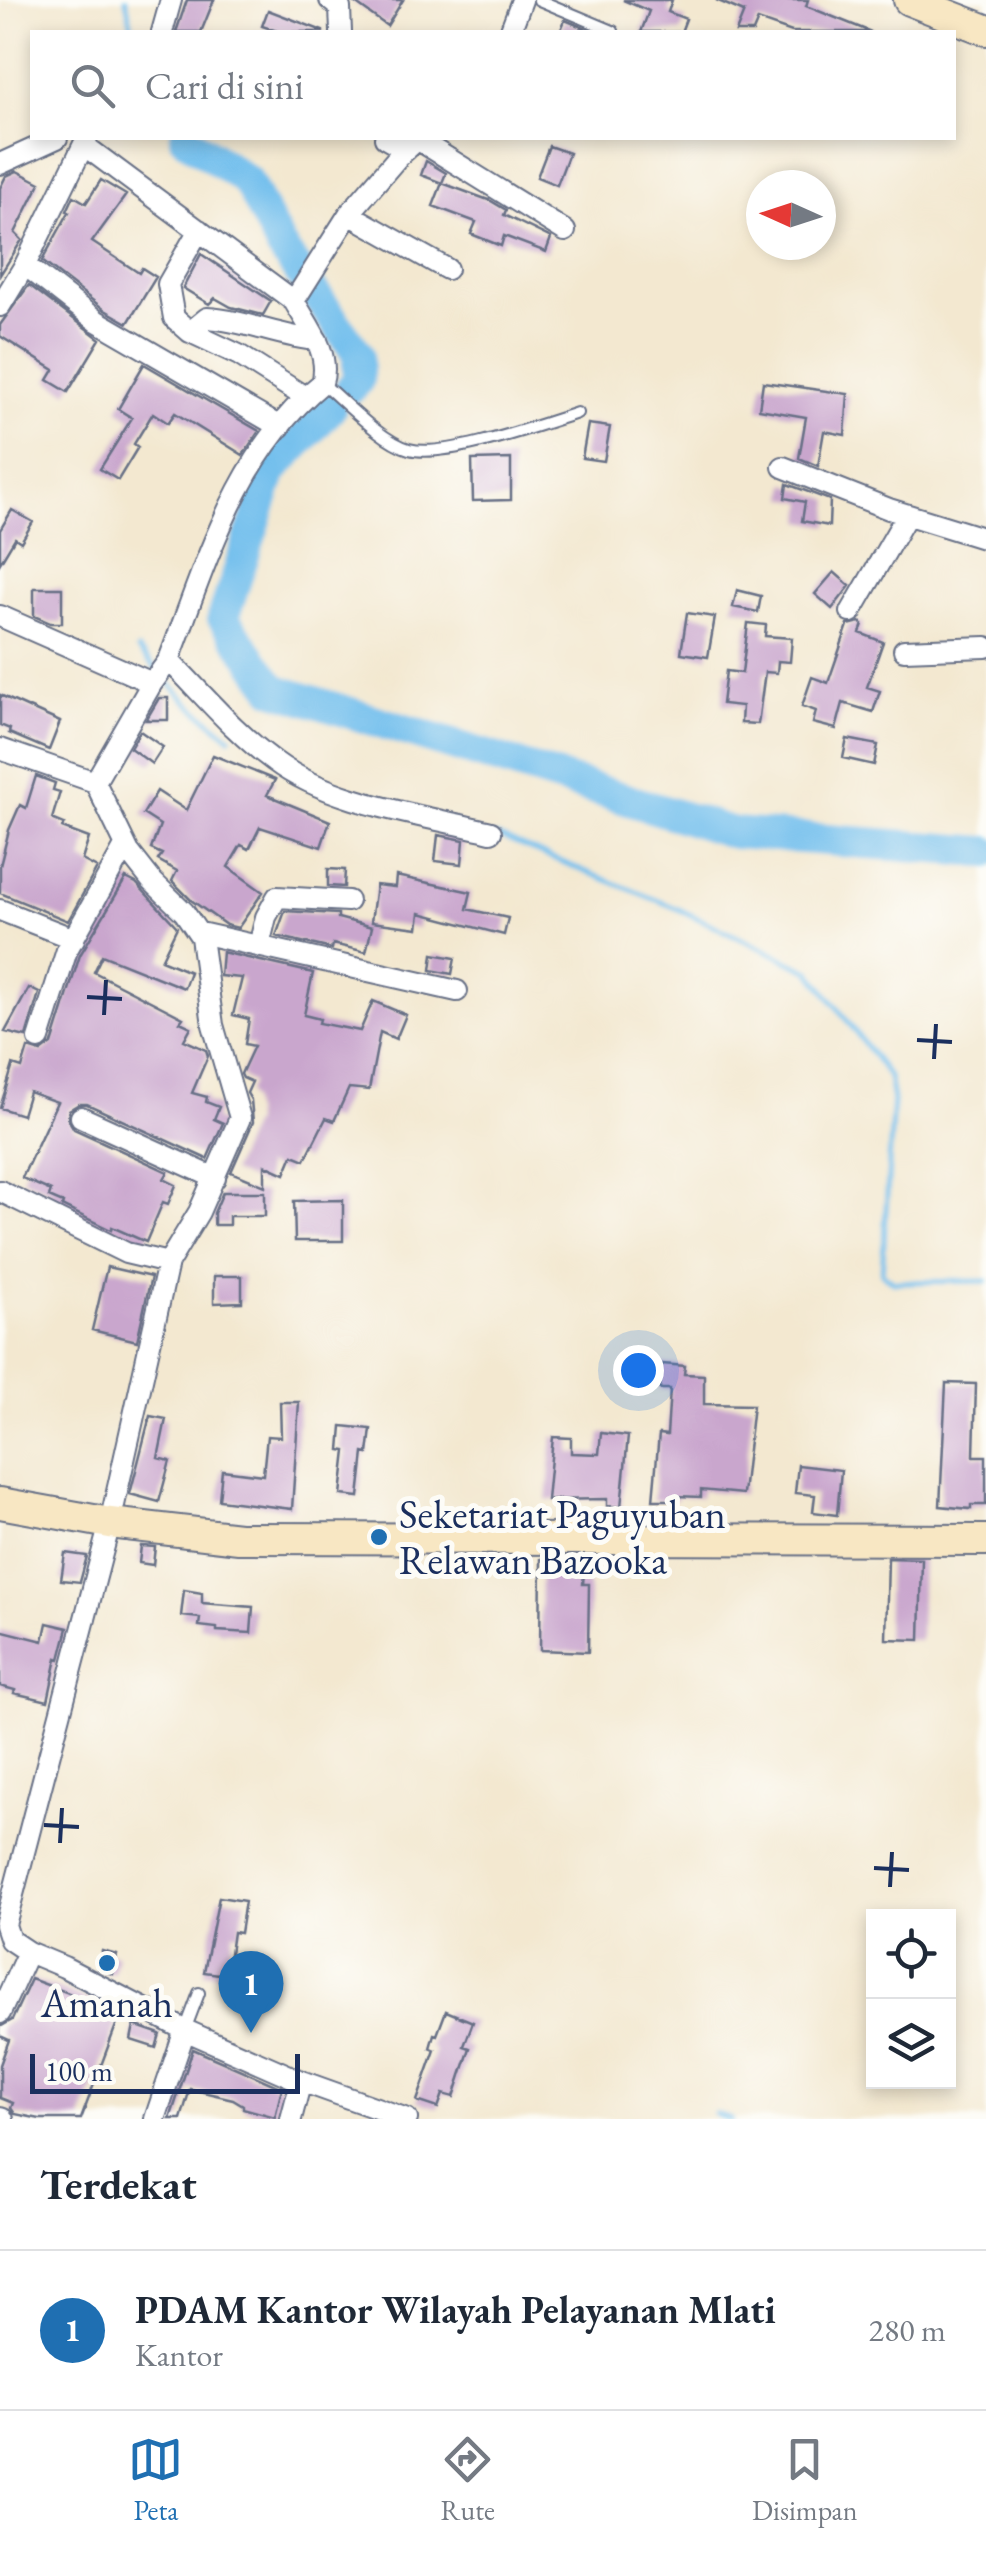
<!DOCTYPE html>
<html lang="id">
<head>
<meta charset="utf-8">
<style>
	:root { --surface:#fff; --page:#f6f6f7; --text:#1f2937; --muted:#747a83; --line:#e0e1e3; --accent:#1f6fb2 }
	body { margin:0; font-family:"EB Garamond",serif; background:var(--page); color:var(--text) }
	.controls { position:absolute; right:30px; bottom:30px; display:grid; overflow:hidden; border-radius:0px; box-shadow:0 5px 15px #0003 }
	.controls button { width:90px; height:90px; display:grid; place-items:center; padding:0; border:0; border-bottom:2px solid var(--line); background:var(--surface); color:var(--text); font:50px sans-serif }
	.compass { position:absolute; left:746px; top:170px; width:90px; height:90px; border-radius:50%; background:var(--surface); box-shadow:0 5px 15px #0003; rotate:273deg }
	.scale { position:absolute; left:30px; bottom:25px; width:270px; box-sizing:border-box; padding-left:10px; border:5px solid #1b2f5e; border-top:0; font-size:28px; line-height:35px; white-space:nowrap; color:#1b2f5e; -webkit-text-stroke:8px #fdfcf7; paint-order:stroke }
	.you { position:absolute; left:638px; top:1370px; width:35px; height:35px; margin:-25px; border:8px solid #fff; border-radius:50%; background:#1a73e8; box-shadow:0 0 0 15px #1a73e833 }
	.badge { display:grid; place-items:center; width:65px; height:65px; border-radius:50%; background:var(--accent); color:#fff; font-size:32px; font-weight:700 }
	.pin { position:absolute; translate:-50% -82px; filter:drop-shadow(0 2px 5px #0008) }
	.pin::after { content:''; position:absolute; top:52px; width:35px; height:30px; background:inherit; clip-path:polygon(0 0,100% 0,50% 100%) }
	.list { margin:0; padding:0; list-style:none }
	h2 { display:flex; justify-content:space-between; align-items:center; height:130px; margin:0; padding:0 40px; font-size:42px }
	h2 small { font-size:32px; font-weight:400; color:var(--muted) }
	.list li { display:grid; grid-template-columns:65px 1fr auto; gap:30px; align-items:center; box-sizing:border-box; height:160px; padding:0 40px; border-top:2px solid var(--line) }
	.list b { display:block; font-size:38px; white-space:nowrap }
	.list p { margin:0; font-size:32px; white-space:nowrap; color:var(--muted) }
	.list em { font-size:32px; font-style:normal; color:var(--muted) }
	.icon { flex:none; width:55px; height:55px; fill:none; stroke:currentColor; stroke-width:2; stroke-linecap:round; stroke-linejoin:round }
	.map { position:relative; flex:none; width:986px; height:2119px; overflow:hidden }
	.search { position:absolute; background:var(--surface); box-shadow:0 5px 15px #0003; left:30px; right:30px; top:30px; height:110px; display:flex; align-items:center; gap:25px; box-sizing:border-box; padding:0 35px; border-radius:0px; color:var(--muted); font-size:38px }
	.sheet { height:290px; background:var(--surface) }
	nav { display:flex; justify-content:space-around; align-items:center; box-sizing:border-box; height:140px; border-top:2px solid var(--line); background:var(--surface); font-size:28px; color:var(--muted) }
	nav a { display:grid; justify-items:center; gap:5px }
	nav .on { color:var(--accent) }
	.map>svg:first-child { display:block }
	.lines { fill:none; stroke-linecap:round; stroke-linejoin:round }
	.stream { stroke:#73bfed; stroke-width:5 }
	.river { stroke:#73bfed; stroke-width:32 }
	.building { fill:#c9a6cd }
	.lane-casing { stroke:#677086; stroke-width:14 }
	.street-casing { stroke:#677086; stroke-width:24 }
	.secondary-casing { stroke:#677086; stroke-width:34 }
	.lane { stroke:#fff; stroke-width:10 }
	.street { stroke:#fff; stroke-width:20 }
	.secondary { stroke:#f8e7c3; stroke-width:30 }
	.ticks { fill:none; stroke:#1b2f5e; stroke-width:4 }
	.poi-dot { fill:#1f6fb2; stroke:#fdfcf7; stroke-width:4 }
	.labels { text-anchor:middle; stroke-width:10; stroke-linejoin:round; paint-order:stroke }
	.poi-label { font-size:40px; fill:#1b2f5e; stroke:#fdfcf7; text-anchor:start }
</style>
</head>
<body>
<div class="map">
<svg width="986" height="2119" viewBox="0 0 986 2119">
	<rect width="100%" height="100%" fill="#fdfcf7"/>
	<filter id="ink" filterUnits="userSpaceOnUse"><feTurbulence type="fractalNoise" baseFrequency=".01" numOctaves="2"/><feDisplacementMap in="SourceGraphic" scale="20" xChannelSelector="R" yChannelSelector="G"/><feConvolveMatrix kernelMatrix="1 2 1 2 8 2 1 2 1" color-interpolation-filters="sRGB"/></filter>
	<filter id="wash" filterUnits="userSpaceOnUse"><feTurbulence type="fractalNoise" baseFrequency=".0048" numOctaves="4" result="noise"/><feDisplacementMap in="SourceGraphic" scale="40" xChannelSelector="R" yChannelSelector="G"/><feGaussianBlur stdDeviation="2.25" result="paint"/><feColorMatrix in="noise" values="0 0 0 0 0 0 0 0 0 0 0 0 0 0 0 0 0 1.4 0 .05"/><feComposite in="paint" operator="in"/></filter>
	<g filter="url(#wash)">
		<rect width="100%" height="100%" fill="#f3e8d0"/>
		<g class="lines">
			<path class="stream" d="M126 0 133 32
				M138 650 157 670
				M164 678 193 707 230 737
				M497 836 674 907 810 971 889 1077 893 1100 882 1273 894 1282 986 1281
				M715 2114 731 2119"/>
			<path class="river" d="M185 138 247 181 281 247 358 354V380L351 388
				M330 409 272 471 223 618 274 689 734 833 986 852"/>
		</g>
		<g id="blocks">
			<path class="building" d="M187 0H214L201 32H176Z
				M351 0H403L387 26Z
				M623 0H672L668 12 686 19 681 32H641L649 11Z
				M716 0H808L806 6 871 32H792L758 20 753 32H736L744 12Z
				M268 10 323 31V32H280L262 26Z
				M565 20 594 32H560Z
				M549 146 569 153 557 185 537 177Z
				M426 161 446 173 442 183 421 175Z
				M17 171 40 183 15 233 22 240 0 275V188L6 176Z
				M101 180 126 195 92 242 139 273 142 268 156 277 128 323 105 310 42 261 69 212 67 211 74 196 86 203Z
				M442 183 491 201 506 210 504 215 551 238 546 252 504 236 501 246 471 234 476 222 433 206Z
				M201 254 271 301 263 315 231 307 215 298 209 304 183 288Z
				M29 285 100 339 68 392 48 380 54 370 0 336V325Z
				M144 364 259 431 243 455 175 413 168 423 153 413 134 444 138 447 118 480 100 469 132 418 118 409Z
				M763 382 848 394 845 435 824 431 818 466 799 458 806 417 759 409Z
				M588 424 610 427 604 461 582 458Z
				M511 459V500L473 501 472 460Z
				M787 484 830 500 829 526 802 521 805 502 785 498Z
				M12 510 33 522 21 542 15 538 0 563V530Z
				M834 572 850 586 832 609 815 594Z
				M34 588H62V623H50L34 616Z
				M737 590 761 596 758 612 733 607Z
				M687 613 715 617 708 657 681 653Z
				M860 622 863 624 860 633 883 642 867 687 880 691 873 712 843 703 836 729 813 723 816 711 802 706 812 677 828 683 848 625Z
				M748 623 766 625 765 636 792 638 790 662 778 661 777 673 765 672 758 724 741 723 742 706 722 704 726 671 742 673Z
				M0 695 60 722 49 750 9 733 10 729 0 725Z
				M159 698H168V720H146Z
				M140 731 163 747 152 764 130 748Z
				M847 739 878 745 874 765 843 758Z
				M213 755 275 780 267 795 330 821 321 847 260 827 249 849 241 845 228 867 263 892 238 928 226 925 191 900 172 881 177 871 158 860 162 854 151 849 160 825 143 814 157 791 186 810Z
				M36 776 55 783 53 790 60 792 52 819 64 824 62 828 89 838 82 860 97 868 68 921 0 893V866L9 830 20 805 26 808Z
				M438 835 464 840 462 864 435 861Z
				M328 869 345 870 344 887 328 886Z
				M396 876 471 892 467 909 508 918 504 935 420 913 418 928 371 922 376 885 395 887Z
				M126 878 136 883 177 927 161 960 190 972 184 988 102 955 94 972 183 1018 180 1022 191 1027 184 1040 206 1050 208 1056 192 1093 207 1097 206 1102 219 1107 214 1119 223 1123 207 1159 87 1104H79L69 1110 68 1119 74 1129 168 1172 164 1179 176 1185 168 1204 163 1202 146 1242 112 1227 111 1230 62 1206 63 1203 49 1197 51 1191 22 1178 57 1102 29 1092 22 1115 0 1108 13 1065 22 1068 28 1048 41 1052 52 1044 80 955Z
				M285 911 338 914V918L372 927 366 952 333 944 332 949 276 936Z
				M222 952 313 973 304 1015 320 1019 319 1023 360 1031 373 1001 406 1015 396 1039 380 1032 369 1090 349 1088 334 1121 326 1118 305 1160 293 1155 285 1174 265 1165V1186L231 1172 253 1122 251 1100 247 1093 252 1082 243 1078 241 1074 254 1046 245 1044 249 1019 233 1015 242 978 220 976Z
				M433 954 455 958 452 974 431 970Z
				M29 988 39 993 26 1037 5 1032Z
				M223 1192H265V1216H229V1225H214V1213Z
				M343 1200V1241H295L294 1201Z
				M107 1267 151 1277 137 1341 92 1330Z
				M214 1276H242V1302L214 1303Z
				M662 1364 685 1366 684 1374 704 1375V1404L753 1405 743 1494 701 1490V1497L677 1496V1500H653L659 1434 667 1435 670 1389H660Z
				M946 1383 976 1384 974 1456H986V1505H971V1509L940 1506Z
				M280 1402H299L292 1509 219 1500 222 1470 263 1475 267 1436 281 1437Z
				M150 1416 166 1419 158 1458 170 1461 159 1502 130 1494Z
				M342 1426 371 1429 368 1454 364 1453 359 1497 341 1495 346 1451 340 1450Z
				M601 1433 628 1436 621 1507 607 1506V1499L547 1500 553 1437 571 1438V1453L599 1454Z
				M798 1465 841 1470 837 1515 813 1512 815 1495 795 1493Z
				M141 1546 155 1547 153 1565 139 1563Z
				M65 1553 87 1556 80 1582 61 1580Z
				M573 1558 585 1561 583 1584H589L588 1652 540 1650 541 1559Z
				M888 1558 922 1559 920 1640 886 1639Z
				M184 1590 202 1593V1603L253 1607 251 1633 217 1631V1628L199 1626 200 1618 181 1616Z
				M47 1623 68 1628 60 1659 57 1658 48 1701 14 1693 15 1690 0 1686V1630L43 1641Z
				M219 1897 245 1901 240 1933 233 1932 227 1975 204 1972Z
				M102 1951 117 1955 113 1974 98 1969Z
				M31 1979 90 2001 92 1997 121 2012 81 2119H40L15 2114 11 2108 13 2103 0 2098V2065L9 2040 0 2036V2027L12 2020Z
				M446 2011 473 2022 464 2046 470 2048 454 2097 443 2094 438 2108 417 2101 435 2050 430 2048 434 2034 437 2035Z
				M134 2025 160 2034 156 2048 131 2040Z
				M193 2049 282 2088 275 2117 243 2108V2105L233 2099 190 2089 181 2119H170Z"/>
		</g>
	</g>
	<g filter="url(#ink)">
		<use href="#blocks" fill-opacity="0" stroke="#677086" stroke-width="2.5"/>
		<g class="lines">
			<defs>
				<path id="lane" d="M539 0 613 31
					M322 383C345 402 381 441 409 449 445 459 539 425 577 413
					M185 2030 199 1993"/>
				<path id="street" d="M330 0 340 8 341 32
					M162 32 171 0
					M510 32 522 0
					M385 138 406 150
					M417 139 565 231
					M85 146 294 301
					M0 164 57 138
					M349 214 447 269
					M199 230 168 284 174 318 190 332 239 355 305 397
					M25 265 97 321 280 427
					M0 306 25 265 87 138
					M190 332 207 318C245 320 279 337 317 340
					M783 467 889 509 986 539
					M851 612 907 515
					M0 616 152 683
					M904 650 986 647
					M169 660C203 694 235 733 274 761 331 804 423 815 491 832
					M0 749 95 782
					M0 910 74 939
					M200 933 457 991
					M259 946 266 917 277 897 348 901
					M39 1039 67 950 125 846
					M81 1117 215 1178
					M0 1191 126 1253 168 1263
					M0 2013 28 1952
					M0 2118 3 2119
					M155 2119 185 2030
					M291 2119 301 2081
					M407 2119 301 2081 185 2030 64 1967 28 1952 10 1940 5 1925 110 1523 168 1263 199 1212 240 1118 213 1025 201 937 184 912 151 880 129 852 95 782 152 683 169 660C207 561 237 453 322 383 331 353 308 326 294 301L349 214 398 157 419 138"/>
				<path id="secondary" d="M909 0 986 30
					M0 1503 110 1523 239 1538 986 1540"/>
			</defs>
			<use href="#lane" class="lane-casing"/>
			<use href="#street" class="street-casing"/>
			<use href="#secondary" class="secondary-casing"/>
			<use href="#lane" class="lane"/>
			<use href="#street" class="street"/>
			<use href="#secondary" class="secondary"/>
		</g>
	</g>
	<path class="ticks" d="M87 997 122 999M104 1015 106 980M917 1040 952 1042M934 1059 936 1024M44 1825 79 1827M60 1843 62 1808M874 1868 909 1870M890 1887 892 1852"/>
	<g class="poi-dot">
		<circle cx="379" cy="1537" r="10"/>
		<circle cx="107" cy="1963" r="10"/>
	</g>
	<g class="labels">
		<g class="poi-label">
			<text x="399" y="1528">Seketariat Paguyuban<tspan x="399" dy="46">Relawan Bazooka</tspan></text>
			<text x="107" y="2017" text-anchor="middle">Amanah</text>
		</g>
	</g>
</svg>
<div class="controls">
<button><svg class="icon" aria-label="locate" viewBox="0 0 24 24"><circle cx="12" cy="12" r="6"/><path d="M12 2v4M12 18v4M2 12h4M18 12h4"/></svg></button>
<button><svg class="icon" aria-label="layers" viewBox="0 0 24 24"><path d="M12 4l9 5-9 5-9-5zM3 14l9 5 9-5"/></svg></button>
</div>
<svg class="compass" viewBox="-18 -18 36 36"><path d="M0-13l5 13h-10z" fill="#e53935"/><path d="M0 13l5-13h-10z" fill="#747a83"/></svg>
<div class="scale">100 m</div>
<div class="you"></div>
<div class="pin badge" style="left:251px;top:2033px">1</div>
<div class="search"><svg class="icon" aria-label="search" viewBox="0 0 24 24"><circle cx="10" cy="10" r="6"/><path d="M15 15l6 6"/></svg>Cari di sini</div>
</div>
<section class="sheet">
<h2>Terdekat<small></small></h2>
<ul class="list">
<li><span class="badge">1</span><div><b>PDAM Kantor Wilayah Pelayanan Mlati</b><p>Kantor</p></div><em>280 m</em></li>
</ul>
</section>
<nav>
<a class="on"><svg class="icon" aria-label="map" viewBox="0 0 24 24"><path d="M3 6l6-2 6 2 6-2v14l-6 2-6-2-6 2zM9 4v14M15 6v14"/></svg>Peta</a>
<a><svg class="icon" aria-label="directions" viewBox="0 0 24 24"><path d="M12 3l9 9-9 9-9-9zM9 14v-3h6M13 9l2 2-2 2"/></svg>Rute</a>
<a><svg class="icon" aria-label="saved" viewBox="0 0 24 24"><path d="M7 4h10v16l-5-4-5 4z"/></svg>Disimpan</a>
</nav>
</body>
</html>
